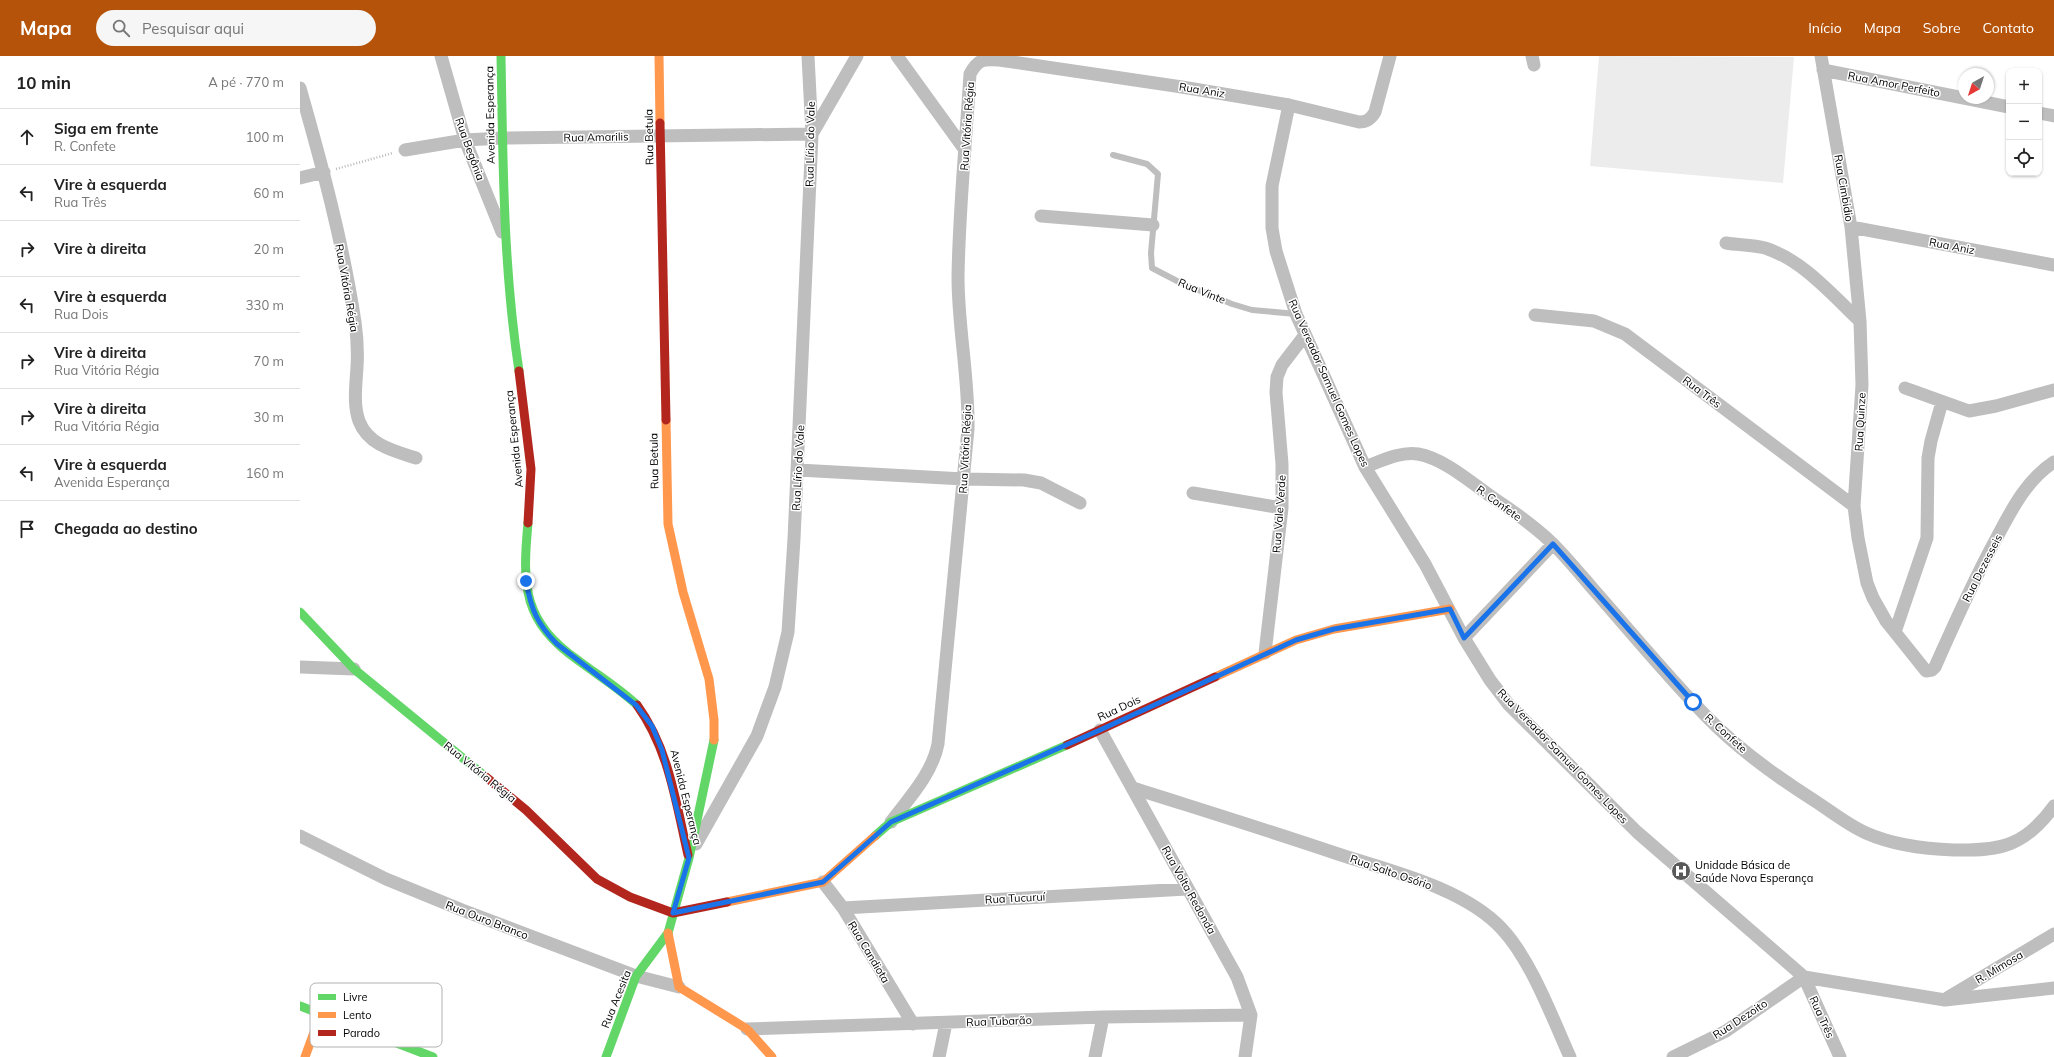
<!DOCTYPE html>
<html lang="pt">
<head>
<meta charset="utf-8">
<style>
	:root { --surface:#fff; --page:#f6f6f6; --text:#222; --muted:#767676; --line:#e0e0e0; --accent:#b45309 }
	body { margin:0; font-family:Mulish,sans-serif; background:var(--page); color:var(--text) }
	.controls { position:absolute; right:12px; top:12px; display:grid; overflow:hidden; border-radius:8px; box-shadow:0 1px 3px #0004 }
	.controls button { width:36px; height:36px; display:grid; place-items:center; padding:0; border:0; border-bottom:1px solid var(--line); background:var(--surface); color:var(--text); font:20px sans-serif }
	.compass { position:absolute; left:1658px; top:12px; width:36px; height:36px; border-radius:50%; background:var(--surface); box-shadow:0 1px 3px #0004; rotate:219deg }
	.stop { position:absolute; width:12px; height:12px; margin:-9px; border:3px solid #1a73e8; border-radius:50%; background:#fff }
	.stop.end { background:#1a73e8; border-color:#fff; box-shadow:0 1px 4px #0008 }
	.list { margin:0; padding:0; list-style:none }
	h2 { display:flex; justify-content:space-between; align-items:center; height:52px; margin:0; padding:0 16px; font-size:17px }
	h2 small { font-size:13px; font-weight:400; color:var(--muted) }
	.list li { display:grid; grid-template-columns:26px 1fr auto; gap:12px; align-items:center; box-sizing:border-box; height:56px; padding:0 16px; border-top:1px solid var(--line) }
	.list b { display:block; font-size:15px; white-space:nowrap }
	.list p { margin:0; font-size:13px; white-space:nowrap; color:var(--muted) }
	.list em { font-size:13px; font-style:normal; color:var(--muted) }
	.icon { flex:none; width:22px; height:22px; fill:none; stroke:currentColor; stroke-width:2; stroke-linecap:round; stroke-linejoin:round }
	.map { position:relative; flex:none; width:1754px; height:1001px; overflow:hidden }
	header { display:flex; align-items:center; gap:24px; box-sizing:border-box; height:56px; padding:0 20px; background:var(--accent); color:#fff }
	header strong { font-size:19px }
	nav { display:flex; gap:22px; margin-inline-start:auto; font-size:14px }
	.search { width:280px; height:36px; background:var(--page); display:flex; align-items:center; gap:10px; box-sizing:border-box; padding:0 14px; border-radius:22px; color:var(--muted); font-size:15px }
	main { display:flex }
	aside { flex:1; background:var(--surface) }
	.map>svg:first-child { display:block }
	.pitch { fill:#ececec }
	.lines { fill:none; stroke-linecap:round; stroke-linejoin:round }
	.path { stroke:#b9b9b9; stroke-width:2.5; stroke-dasharray:1 2; stroke-linecap:butt }
	.lane { stroke:#bebebe; stroke-width:6 }
	.street { stroke:#bebebe; stroke-width:13 }
	.fast { stroke:#63d668; stroke-width:9 }
	.slow { stroke:#ff974d; stroke-width:9 }
	.jam { stroke:#b3261e; stroke-width:9 }
	.route { stroke:#1a73e8; stroke-width:5 }
	.labels { text-anchor:middle; stroke-width:3; stroke-linejoin:round; paint-order:stroke }
	.street-label { font-size:11px; fill:#000; stroke:#fff }
	.poi-label { font-size:11px; fill:#000; stroke:#fff; text-anchor:start }
	.key { fill:#fff; stroke:#b2b2b2; stroke-width:1 }
	.key-label { font-size:11px; fill:#000 }
</style>
</head>
<body>
<header>
<strong>Mapa</strong>
<div class="search"><svg class="icon" aria-label="search" viewBox="0 0 24 24"><circle cx="10" cy="10" r="6"/><path d="M15 15l6 6"/></svg>Pesquisar aqui</div>
<nav><a>Início</a><a>Mapa</a><a>Sobre</a><a>Contato</a></nav>
</header>
<main>
<aside>
<h2>10 min<small>A pé · 770 m</small></h2>
<ul class="list">
<li><svg class="icon" aria-label="ahead" viewBox="0 0 24 24"><path d="M12 20V5M6 11l6-6 6 6"/></svg><div><b>Siga em frente</b><p>R. Confete</p></div><em>100 m</em></li>
<li><svg class="icon" aria-label="left" viewBox="0 0 24 24"><path d="M17 20v-9H6M10 6l-5 5 5 5"/></svg><div><b>Vire à esquerda</b><p>Rua Três</p></div><em>60 m</em></li>
<li><svg class="icon" aria-label="right" viewBox="0 0 24 24"><path d="M7 20v-9h11M14 6l5 5-5 5"/></svg><div><b>Vire à direita</b></div><em>20 m</em></li>
<li><svg class="icon" aria-label="left" viewBox="0 0 24 24"><path d="M17 20v-9H6M10 6l-5 5 5 5"/></svg><div><b>Vire à esquerda</b><p>Rua Dois</p></div><em>330 m</em></li>
<li><svg class="icon" aria-label="right" viewBox="0 0 24 24"><path d="M7 20v-9h11M14 6l5 5-5 5"/></svg><div><b>Vire à direita</b><p>Rua Vitória Régia</p></div><em>70 m</em></li>
<li><svg class="icon" aria-label="right" viewBox="0 0 24 24"><path d="M7 20v-9h11M14 6l5 5-5 5"/></svg><div><b>Vire à direita</b><p>Rua Vitória Régia</p></div><em>30 m</em></li>
<li><svg class="icon" aria-label="left" viewBox="0 0 24 24"><path d="M17 20v-9H6M10 6l-5 5 5 5"/></svg><div><b>Vire à esquerda</b><p>Avenida Esperança</p></div><em>160 m</em></li>
<li><svg class="icon" aria-label="arrive" viewBox="0 0 24 24"><path d="M6 21V4h12l-3 4 3 4H6"/></svg><div><b>Chegada ao destino</b></div></li>
</ul>
</aside>
<div class="map">
<svg width="1754" height="1001" viewBox="0 0 1754 1001">
	<rect width="100%" height="100%" fill="#fff"/>
	<path class="pitch" d="M1299 0 1494 1 1483 127 1290 110Z"/>
	<g class="lines">
		<path class="path" d="M36 113 93 97"/>
		<path class="lane" d="M813 99 847 108 858 118 851 197 852 212 879 226 932 248 952 254 996 258"/>
		<path class="street" d="M141 0 165 84 202 176
			M597 0 665 94
			M1232 0 1234 9
			M1521 0 1551 171 1560 265
			M1523 14 1709 51
			M0 32C22 109 43 187 55 266 57 280 58 296 57 311 56 329 53 348 59 365 68 389 94 395 116 402
			M989 49 972 130V172L976 195 996 258 1065 411 1125 508 1164 582 1190 624 1209 649 1337 776 1504 921 1540 1001
			M1739 57 1754 60
			M512 78 557 0
			M105 94 165 84 203 82 512 78
			M0 122 24 116
			M741 160 853 169
			M1551 171 1754 209
			M1426 187C1438 189 1453 189 1465 192 1503 204 1532 239 1560 265L1562 329 1554 450 1558 482 1567 527 1573 542 1586 565 1626 615 1632 614 1635 611C1654 568 1673 525 1696 483 1711 455 1726 424 1754 406
			M1235 259 1294 265 1325 278 1554 450
			M1605 332 1669 355 1696 350 1754 334
			M1065 411C1081 405 1101 395 1118 398 1145 403 1170 426 1192 441 1213 455 1235 470 1253 488 1267 502 1280 518 1293 533 1331 576 1367 620 1407 661 1439 694 1477 721 1515 745 1532 756 1548 769 1566 777 1593 789 1625 793 1654 794 1701 795 1725 790 1754 750
			M498 414 664 423 724 424 741 427 780 447
			M893 437 982 452
			M1595 576 1627 482 1628 402 1631 385 1642 346
			M1164 582 1253 488
			M965 597 982 452V408L976 336 977 321 982 309 1005 279
			M0 611 54 613
			M800 674 937 921 951 959 945 1001
			M833 732C902 754 970 775 1038 798 1090 815 1164 832 1202 873 1231 904 1252 961 1270 1001
			M591 766C609 742 632 718 638 688L668 373C669 322 658 272 658 221 659 153 666 85 670 18 678 3 683 3 699 4L882 31 989 49 1059 66C1067 66 1071 63 1075 56L1090 0
			M0 780 86 823 162 854 336 920 379 931
			M396 788 457 680 475 631 488 576 494 483 512 78 508 0
			M523 826 543 852 613 968
			M543 852 887 833
			M1504 921 1645 944 1754 932
			M1647 942 1754 878
			M447 973 803 961 951 959
			M639 1001 646 967
			M795 1001 803 961
			M1373 1001 1426 975 1504 921"/>
		<path class="fast" d="M201 0C203 105 203 210 219 315
			M228 467C222 531 223 566 279 605 299 620 319 632 337 649
			M0 556 54 613 186 721
			M575 780 591 766 767 689
			M0 950 133 1001
			M306 1001 336 920 368 877 389 802 414 684"/>
		<path class="slow" d="M359 0 360 67
			M366 364 368 468 383 536 409 623 414 664V684
			M915 621 996 584 1034 573 1150 553
			M427 846 523 826 575 780
			M368 877 379 931 447 973 472 1001
			M5 1001 21 957"/>
		<path class="jam" d="M360 67 366 364
			M219 315 231 413 228 467
			M337 649C369 693 376 747 388 799
			M767 689 915 621
			M186 721 226 754 297 823 330 841 373 857 427 846"/>
	</g>
	<g class="lines">
		<path class="route" d="M226 525C231 553 237 568 257 588L336 649 352 670 362 694 389 802 373 857 523 826 591 766 800 674 996 584 1034 573 1150 553 1164 582 1253 488 1393 646"/>
	</g>
	<defs>
		<symbol id="hospital-disc" viewBox="-11 -11 22 22"><circle r="9.5" fill="#595959" stroke="#fff"/><path d="M-5-5h3v3.5h4V-5h3V5h-3V1.5h-4V5h-3Z" fill="#fff"/></symbol>
	</defs>
	<g fill-rule="evenodd">
		<use href="#hospital-disc" x="1370" y="804" width="22" height="22"/>
	</g>
	<g class="labels">
		<g class="street-label">
			<text transform="translate(1594 28) rotate(11)" y="4">Rua Amor Perfeito</text>
			<text transform="translate(902 34) rotate(9)" y="4">Rua Aniz</text>
			<text transform="translate(190 59) rotate(-91)" y="4">Avenida Esperança</text>
			<text transform="translate(667 70) rotate(-86)" y="4">Rua Vitória Régia</text>
			<text transform="translate(296 81) rotate(-1)" y="4">Rua Amarilis</text>
			<text transform="translate(349 81) rotate(-91)" y="4">Rua Betula</text>
			<text transform="translate(510 88) rotate(-89)" y="4">Rua Lírio do Vale</text>
			<text transform="translate(170 93) rotate(70)" y="4">Rua Begônia</text>
			<text transform="translate(1544 132) rotate(80)" y="4">Rua Cimbidio</text>
			<text transform="translate(1652 190) rotate(11)" y="4">Rua Aniz</text>
			<text transform="translate(47 232) rotate(80)" y="4">Rua Vitória Régia</text>
			<text transform="translate(902 235) rotate(22)" y="4">Rua Vinte</text>
			<text transform="translate(1029 327) rotate(66)" y="4">Rua Vereador Samuel Gomes Lopes</text>
			<text transform="translate(1402 336) rotate(37)" y="4">Rua Três</text>
			<text transform="translate(1560 366) rotate(-87)" y="4">Rua Quinze</text>
			<text transform="translate(214 383) rotate(-96)" y="4">Avenida Esperança</text>
			<text transform="translate(665 393) rotate(-87)" y="4">Rua Vitória Régia</text>
			<text transform="translate(354 405) rotate(-91)" y="4">Rua Betula</text>
			<text transform="translate(498 412) rotate(-87)" y="4">Rua Lírio do Vale</text>
			<text transform="translate(1199 447) rotate(36)" y="4">R. Confete</text>
			<text transform="translate(979 458) rotate(-86)" y="4">Rua Vale Verde</text>
			<text transform="translate(1682 512) rotate(-63)" y="4">Rua Dezesseis</text>
			<text transform="translate(819 652) rotate(-25)" y="4">Rua Dois</text>
			<text transform="translate(1426 677) rotate(42)" y="4">R. Confete</text>
			<text transform="translate(1263 700) rotate(46)" y="4">Rua Vereador Samuel Gomes Lopes</text>
			<text transform="translate(180 716) rotate(39)" y="4">Rua Vitória Régia</text>
			<text transform="translate(386 741) rotate(76)" y="4">Avenida Esperança</text>
			<text transform="translate(1091 816) rotate(19)" y="4">Rua Salto Osório</text>
			<text transform="translate(889 834) rotate(61)" y="4">Rua Volta Redonda</text>
			<text transform="translate(715 842) rotate(-3)" y="4">Rua Tucuruí</text>
			<text transform="translate(187 864) rotate(21)" y="4">Rua Ouro Branco</text>
			<text transform="translate(569 896) rotate(59)" y="4">Rua Candiota</text>
			<text transform="translate(1699 911) rotate(-31)" y="4">R. Mimosa</text>
			<text transform="translate(316 943) rotate(-68)" y="4">Rua Acesita</text>
			<text transform="translate(1522 961) rotate(66)" y="4">Rua Três</text>
			<text transform="translate(1440 963) rotate(-33)" y="4">Rua Dezoito</text>
			<text transform="translate(699 965) rotate(-2)" y="4">Rua Tubarão</text>
		</g>
		<g class="poi-label">
			<text x="1395" y="813">Unidade Básica de<tspan x="1395" dy="13">Saúde Nova Esperança</tspan></text>
		</g>
	</g>
	<rect x="10" y="927" width="132" height="64" rx="6" class="key"/>
	<rect x="18" y="938" width="18" height="6" fill="#63d668"/>
	<rect x="18" y="956" width="18" height="6" fill="#ff974d"/>
	<rect x="18" y="974" width="18" height="6" fill="#b3261e"/>
	<g class="key-label">
		<text x="43" y="945">Livre</text>
		<text x="43" y="963">Lento</text>
		<text x="43" y="981">Parado</text>
	</g>
</svg>
<div class="controls">
<button>+</button>
<button>−</button>
<button><svg class="icon" aria-label="locate" viewBox="0 0 24 24"><circle cx="12" cy="12" r="6"/><path d="M12 2v4M12 18v4M2 12h4M18 12h4"/></svg></button>
</div>
<svg class="compass" viewBox="-18 -18 36 36"><path d="M0-13l5 13h-10z" fill="#e53935"/><path d="M0 13l5-13h-10z" fill="#767676"/></svg>
<div class="stop" style="left:1393px;top:646px"></div>
<div class="stop end" style="left:226px;top:525px"></div>
</div>
</main>
</body>
</html>
